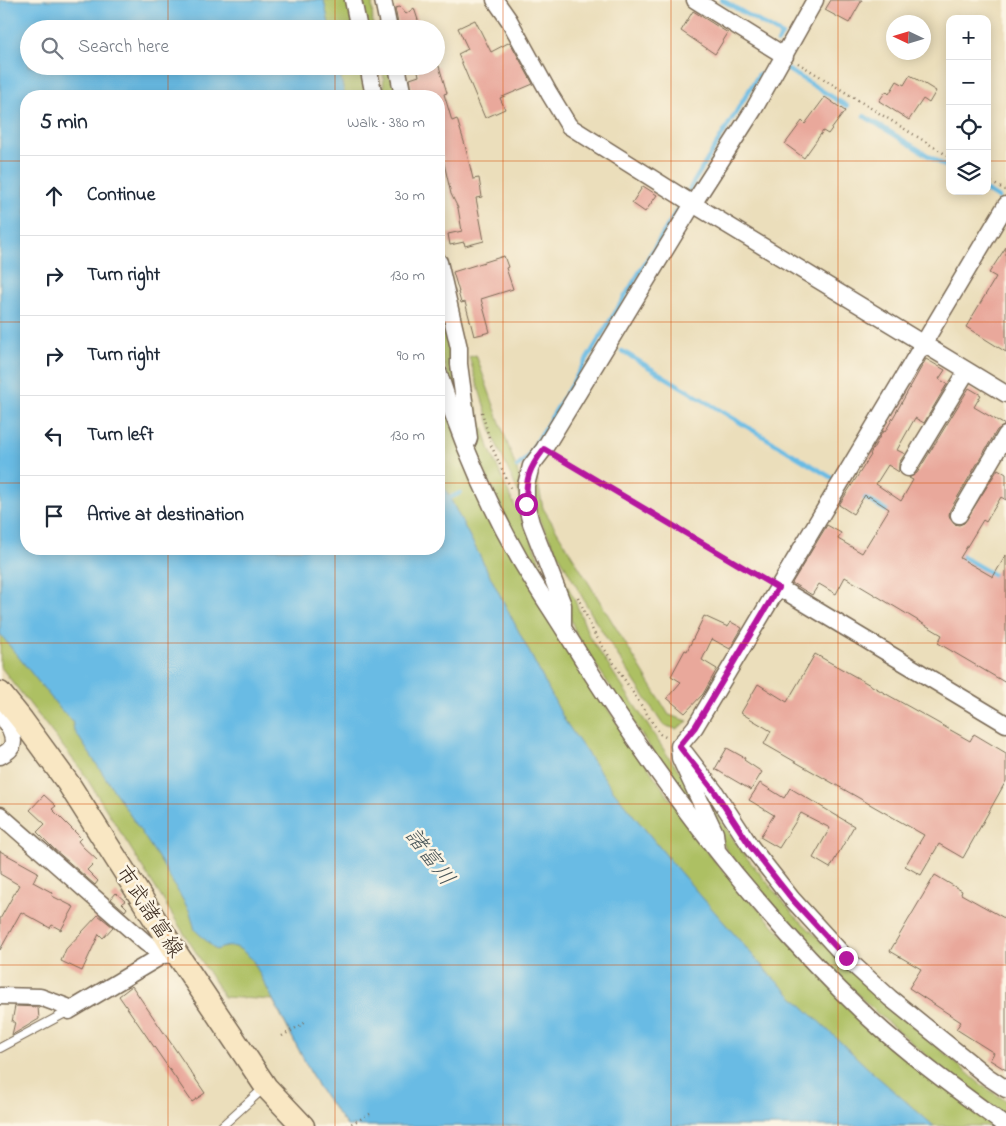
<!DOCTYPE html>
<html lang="en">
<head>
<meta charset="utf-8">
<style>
	:root { --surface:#fff; --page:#f2f2f3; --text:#1f2937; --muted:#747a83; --line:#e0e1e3 }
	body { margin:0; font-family:"Indie Flower","Klee One",sans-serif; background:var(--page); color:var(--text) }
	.controls { position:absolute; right:15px; top:15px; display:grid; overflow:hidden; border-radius:10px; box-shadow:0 2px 12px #0003 }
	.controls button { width:45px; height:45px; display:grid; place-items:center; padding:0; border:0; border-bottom:1px solid var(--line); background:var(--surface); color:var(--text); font:25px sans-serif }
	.compass { position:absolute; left:886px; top:15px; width:45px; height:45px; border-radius:50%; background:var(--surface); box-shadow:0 2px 12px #0003; rotate:274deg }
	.stop { position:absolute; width:15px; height:15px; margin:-11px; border:4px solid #b5179e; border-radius:50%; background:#fff }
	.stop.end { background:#b5179e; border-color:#fff; box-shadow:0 1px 5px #0008 }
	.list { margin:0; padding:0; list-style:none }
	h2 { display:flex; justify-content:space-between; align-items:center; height:65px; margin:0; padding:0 20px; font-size:21px }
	h2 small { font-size:16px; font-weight:400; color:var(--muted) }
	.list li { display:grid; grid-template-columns:32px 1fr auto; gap:15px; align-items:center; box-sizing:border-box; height:80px; padding:0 20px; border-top:1px solid var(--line) }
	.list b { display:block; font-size:19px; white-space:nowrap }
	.list em { font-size:16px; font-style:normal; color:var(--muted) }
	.icon { flex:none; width:28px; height:28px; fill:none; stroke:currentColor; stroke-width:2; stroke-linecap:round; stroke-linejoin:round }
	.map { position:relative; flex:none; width:1006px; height:1126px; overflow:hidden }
	.search { position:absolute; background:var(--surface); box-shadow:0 2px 12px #0003; left:20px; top:20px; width:425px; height:55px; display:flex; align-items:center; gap:12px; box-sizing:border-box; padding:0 18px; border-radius:28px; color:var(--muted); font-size:19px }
	.panel { position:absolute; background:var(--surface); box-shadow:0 2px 12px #0003; left:20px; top:90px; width:425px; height:465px; border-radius:20px }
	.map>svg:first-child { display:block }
	.green { fill:#adc064; stroke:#747541 }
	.water { fill:#69bbe4; stroke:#527281 }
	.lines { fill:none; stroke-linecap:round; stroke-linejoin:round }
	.stream { stroke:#69bbe4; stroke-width:4.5 }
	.building { fill:#e9a89b }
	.service-casing { stroke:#796955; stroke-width:10 }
	.minor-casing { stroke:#796955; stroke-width:19 }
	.secondary-casing { stroke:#796955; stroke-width:25 }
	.path { stroke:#796955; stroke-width:2.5; stroke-dasharray:1 4; stroke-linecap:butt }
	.service { stroke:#fff; stroke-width:8 }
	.minor { stroke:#fff; stroke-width:16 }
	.secondary { stroke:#f9e7c3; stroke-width:22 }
	.route { stroke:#b5179e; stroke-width:6 }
	.grid { fill:none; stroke:#d7540e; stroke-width:1; stroke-opacity:0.55 }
	.labels { text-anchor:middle; stroke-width:5; stroke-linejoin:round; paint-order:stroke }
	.street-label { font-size:21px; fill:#3b2a1e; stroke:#fcf5e5 }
	.water-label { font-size:22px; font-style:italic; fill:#495659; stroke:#fcf5e5 }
</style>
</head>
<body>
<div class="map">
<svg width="1006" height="1126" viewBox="0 0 1006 1126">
	<rect width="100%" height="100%" fill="#fcf5e5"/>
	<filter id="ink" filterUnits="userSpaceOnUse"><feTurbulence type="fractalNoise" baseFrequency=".02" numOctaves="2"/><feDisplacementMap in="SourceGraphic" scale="10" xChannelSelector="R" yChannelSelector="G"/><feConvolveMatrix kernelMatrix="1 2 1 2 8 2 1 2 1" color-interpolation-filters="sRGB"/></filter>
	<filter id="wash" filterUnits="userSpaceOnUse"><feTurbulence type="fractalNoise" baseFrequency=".0096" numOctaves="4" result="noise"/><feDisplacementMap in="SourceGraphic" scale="20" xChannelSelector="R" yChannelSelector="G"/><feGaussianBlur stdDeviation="1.12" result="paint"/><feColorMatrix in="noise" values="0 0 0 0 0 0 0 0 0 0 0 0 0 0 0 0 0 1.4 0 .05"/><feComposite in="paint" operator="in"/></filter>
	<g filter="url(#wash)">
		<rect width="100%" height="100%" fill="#ebdebb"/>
		<path class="green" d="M303 0H348L354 29H309Z
			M359 0H372L373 29H365Z
			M318 66H363L369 96H324Z
			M383 66H392L399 96H384Z
			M439 283 454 354 465 432 439 346Z
			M476 355 519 476 520 496 495 441 469 357Z
			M464 369 490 450 509 494 530 536 555 602 509 524 474 449Z
			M439 392 609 711 709 855 806 961 997 1126H897L633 861 439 498Z
			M537 478 543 508 669 715 688 721 676 729 663 725 596 622 533 508 531 485Z
			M545 546 574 598 589 636 670 759 690 785 713 837 653 752 576 634Z
			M0 575 243 930 347 1126 318 1087 273 1000 224 997 82 771 0 666Z
			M703 793 742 852 794 915 888 1004 979 1083 1006 1101V1117L969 1092 877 1013 795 934 726 850Z"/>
		<path class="water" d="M0 0H324L330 29H29V66H338L345 96H26V549H439V477L565 721 612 789 679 871 770 975 872 1072 934 1126H347L318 1087 252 959C237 946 235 943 216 950L195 930 190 912 159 859 74 730 72 720 61 710 0 634Z"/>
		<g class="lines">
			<path class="stream" d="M722 0 782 35 778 42
				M785 68 847 106
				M864 116 950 169
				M689 190 759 74
				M987 191 998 198
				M622 351 832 478
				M517 467 527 458 679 207
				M860 495 892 514
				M439 503 460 493
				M956 553 1006 582"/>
		</g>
		<g id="blocks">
			<path class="building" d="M831 0H862L849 23 825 10Z
				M400 7 406 14 414 8 421 29H399L395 8Z
				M693 11 728 33 715 54 681 31Z
				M475 20 491 52 510 42 533 84 500 98 505 109 485 118 458 54 468 49 458 28Z
				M417 66H439L447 93 444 94 452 121 457 119 465 145 473 179 479 178 482 197 476 198 484 241 465 246 464 242 450 245 448 234 462 231 458 208 451 194 441 150 439 151V96H413L410 79 419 76Z
				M910 75 936 91 929 103 923 99 909 120 879 101 886 91 889 94 897 81 904 85Z
				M825 97 845 111 828 134 823 131 804 158 785 144 802 121 805 124Z
				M643 186 657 195 645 212 632 203Z
				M1006 247V352L966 327 996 277 989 273Z
				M504 256 508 267 506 268 513 289 481 299 490 332 474 336 465 302 461 303 458 292H459L453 272Z
				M926 359 945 370 939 379 947 384 924 423 915 418 897 450 905 454 899 463V472L888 465 876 484 901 501 913 480 909 478 917 473 969 388 981 395 974 407 1005 425 997 430 950 510 949 515 951 520 954 524 959 525 964 523 998 469 1006 474V500L1001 497 986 522 983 520 960 558 993 577 1006 555V683L938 643 942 635 845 577 836 594 819 584 812 595 792 583 827 525 841 533 838 539 862 553 889 509 869 496 868 498 865 495 853 514 839 505 871 455 870 454 883 431 885 432Z
				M704 616 728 627 731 622 742 628 730 649 712 639 702 660 717 669 703 694 685 713 667 698 681 682 671 676 685 650 687 651Z
				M815 654 970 741 974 734 1006 753V781L963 858 939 844 921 875 905 866 924 835 764 744 771 731 741 713 758 684 787 702Z
				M727 748 745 758 744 760 762 772 751 790 715 769Z
				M760 783 784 798 790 788 854 826 830 868 813 858 830 828 801 813 779 848 760 837 774 815 749 800Z
				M44 795 56 806 52 809 81 838 78 841 83 847 97 860 87 870 98 881 95 885 54 849 37 832 45 824 30 810Z
				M0 851 38 872 33 882 53 893 52 896 74 907 61 930 52 925 50 928 21 912 0 950V919L19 885 0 874Z
				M935 875 962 891 961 894 1006 919V1070L990 1060 994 1053 956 1029 961 1022 909 988 921 969 890 951Z
				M116 893 125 901 122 903 127 908 125 911 111 899Z
				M98 915 113 927 103 938 99 934 82 971 61 961 66 949Z
				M132 986 205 1093 192 1102 119 996Z
				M15 1006 38 1007 39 1019 12 1035 15 1022H12Z"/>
		</g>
	</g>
	<g filter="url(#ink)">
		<use href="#blocks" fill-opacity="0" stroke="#796955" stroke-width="1"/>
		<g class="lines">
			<defs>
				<path id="service" d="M0 1048 69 1011
					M222 1126 264 1088"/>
				<path id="minor" d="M353 0 359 29
					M383 0 389 29
					M495 0 509 20 549 93 569 126 693 204 1006 394
					M695 0 785 56
					M368 66 374 96
					M397 66 403 96
					M439 262 459 348V364L469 438 468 441
					M439 374C460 438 486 500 519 558 536 587 555 615 573 644 657 780 753 909 870 1019 912 1058 960 1092 1006 1126
					M908 468 967 371
					M959 515 1006 435
					M778 587 1006 724
					M563 628V605L531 523 526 504V485L531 466 544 449 693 204 754 109 815 0
					M0 712C5 721 19 739 10 749 8 752 3 754 0 756
					M685 753 715 792 751 847 792 899 846 958 890 998 988 1077 1006 1089
					M0 815 146 943 163 955 177 954
					M717 850 715 833 680 758 679 746 695 727 1006 205
					M0 996 40 997 67 1007 69 1011 163 955"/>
				<path id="secondary" d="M0 693 22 720 68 783 177 954 266 1087 303 1126"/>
			</defs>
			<use href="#service" class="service-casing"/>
			<use href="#minor" class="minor-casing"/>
			<use href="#secondary" class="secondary-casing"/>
			<path class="path" d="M798 63 950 157
				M987 180 1005 190
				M482 412 491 445 511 489
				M556 456 766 581
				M578 597 594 633 660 734 667 738
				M282 1036 308 1021
				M347 1126 370 1114"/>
			<use href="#service" class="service"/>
			<use href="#minor" class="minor"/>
			<use href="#secondary" class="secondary"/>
		</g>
	</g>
	<g class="lines" filter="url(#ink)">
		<path class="route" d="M526 504C526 478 528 470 544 449L778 588 695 727 679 746 715 792 751 847 792 899 846 958"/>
	</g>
	<path class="grid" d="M168 0V29M335 0V29M503 0V1126M671 0V1126M838 0V1126M168 66V96M335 66V96M0 161H26M439 161H950M987 161H1006M0 322H26M439 322H1006M0 483H26M439 483H1006M168 549V1126M335 549V1126M0 643H1006M0 804H1006M0 965H1006"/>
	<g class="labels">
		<g class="street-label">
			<text transform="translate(150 911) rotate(57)" y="7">市武諸富線</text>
		</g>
		<g class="water-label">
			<text transform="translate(431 856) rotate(53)" y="8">諸富川</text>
		</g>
	</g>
</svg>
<div class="controls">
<button>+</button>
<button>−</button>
<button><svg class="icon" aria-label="locate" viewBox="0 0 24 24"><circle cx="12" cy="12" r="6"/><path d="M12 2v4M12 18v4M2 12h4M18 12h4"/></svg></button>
<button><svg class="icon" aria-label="layers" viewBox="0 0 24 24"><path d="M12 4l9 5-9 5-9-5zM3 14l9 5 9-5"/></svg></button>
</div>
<svg class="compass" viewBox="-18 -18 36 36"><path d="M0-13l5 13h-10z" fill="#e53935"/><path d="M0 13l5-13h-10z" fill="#747a83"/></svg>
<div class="stop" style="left:526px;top:504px"></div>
<div class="stop end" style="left:846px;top:958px"></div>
<div class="search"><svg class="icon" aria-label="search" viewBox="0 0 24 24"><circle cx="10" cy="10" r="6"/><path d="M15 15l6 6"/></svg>Search here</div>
<section class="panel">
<h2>5 min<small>Walk · 380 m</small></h2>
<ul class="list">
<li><svg class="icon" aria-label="ahead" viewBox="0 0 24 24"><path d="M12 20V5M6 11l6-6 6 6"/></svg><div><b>Continue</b></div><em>30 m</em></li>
<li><svg class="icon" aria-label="right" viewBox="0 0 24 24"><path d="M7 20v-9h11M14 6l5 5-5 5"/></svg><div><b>Turn right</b></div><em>130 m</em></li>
<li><svg class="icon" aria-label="right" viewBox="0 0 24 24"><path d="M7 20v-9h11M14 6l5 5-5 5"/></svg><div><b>Turn right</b></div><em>90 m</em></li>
<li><svg class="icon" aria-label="left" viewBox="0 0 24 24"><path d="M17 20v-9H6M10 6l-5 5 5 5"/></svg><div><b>Turn left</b></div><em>130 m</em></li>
<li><svg class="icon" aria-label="arrive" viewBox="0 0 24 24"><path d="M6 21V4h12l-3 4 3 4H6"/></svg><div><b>Arrive at destination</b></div></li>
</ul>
</section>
</div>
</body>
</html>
